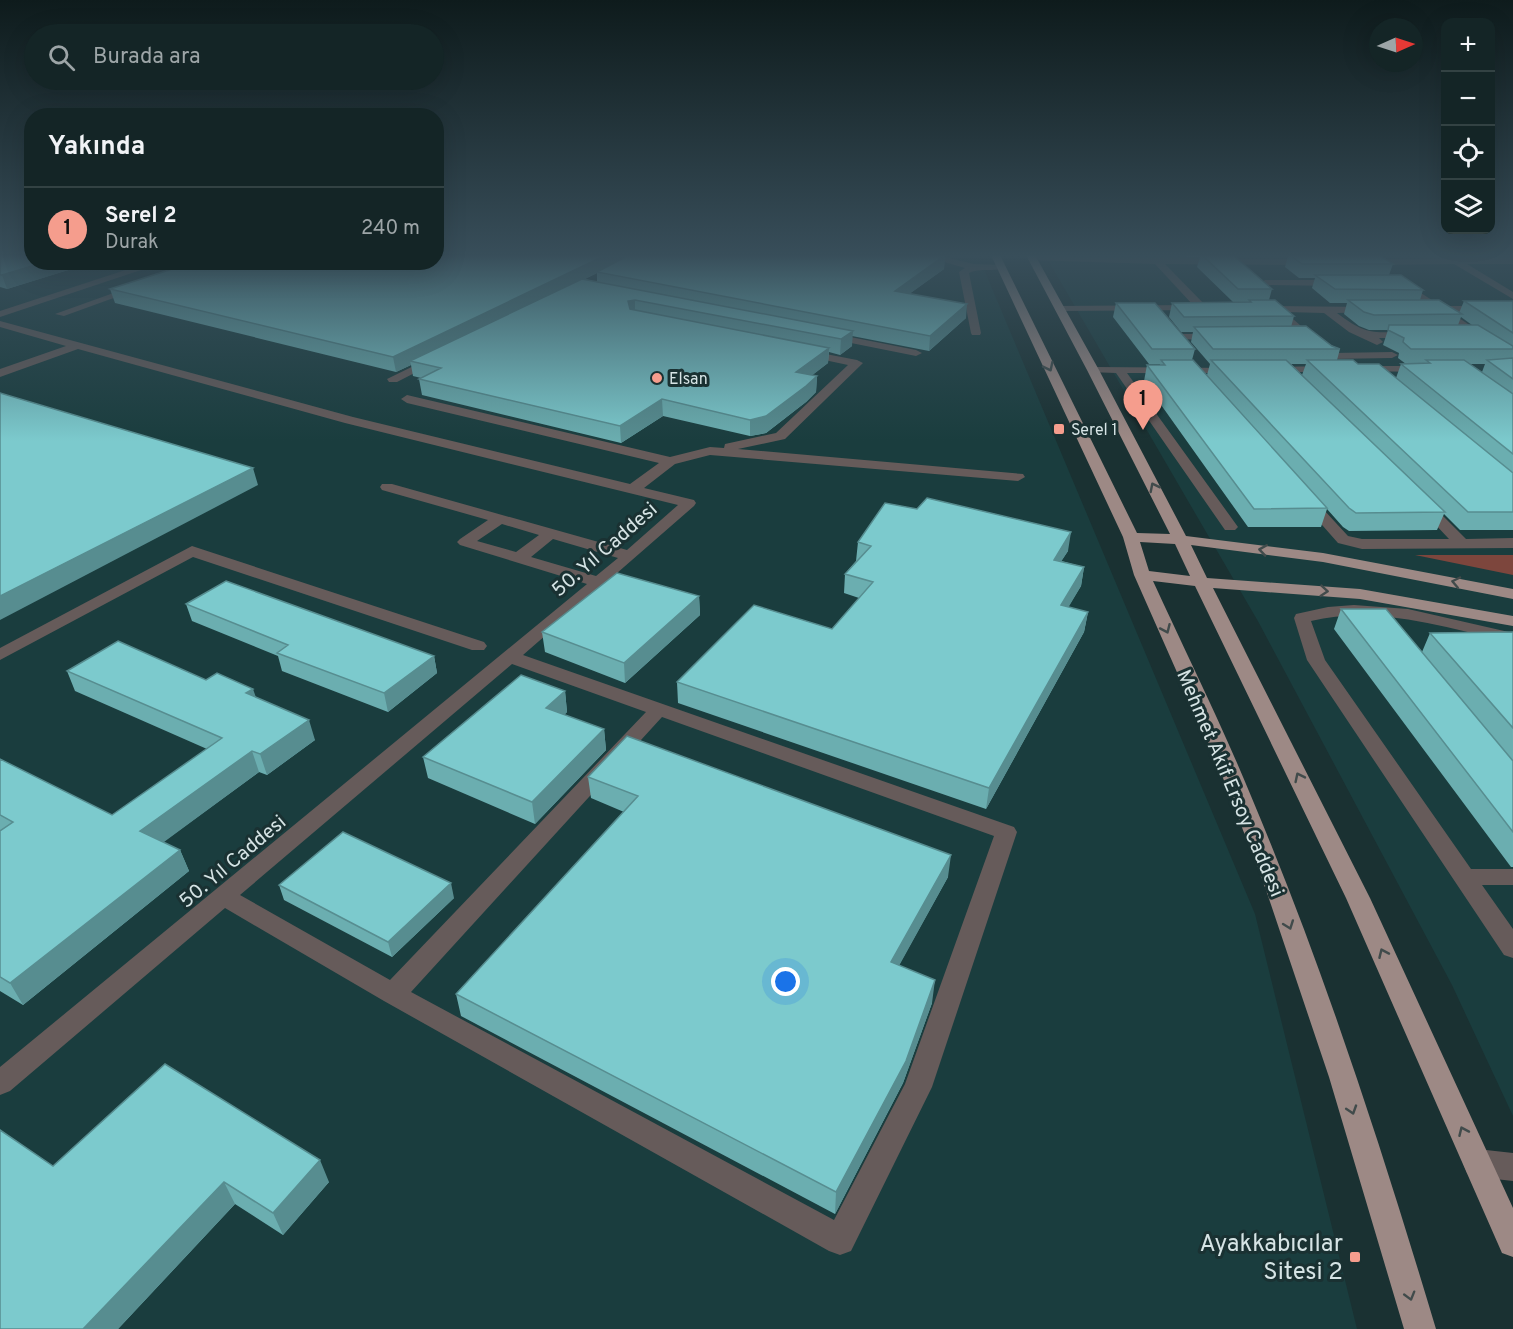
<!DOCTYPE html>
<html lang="tr">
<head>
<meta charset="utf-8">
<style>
	:root { --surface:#142526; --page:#1d2d2e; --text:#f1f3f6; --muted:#9da5a7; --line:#334243; --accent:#f59d8d }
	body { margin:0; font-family:Overpass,sans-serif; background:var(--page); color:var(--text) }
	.controls { position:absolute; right:18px; top:18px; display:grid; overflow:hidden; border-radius:12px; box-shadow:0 6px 24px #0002 }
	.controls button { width:54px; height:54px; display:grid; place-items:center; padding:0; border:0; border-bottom:2px solid var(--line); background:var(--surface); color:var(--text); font:30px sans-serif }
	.compass { position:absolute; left:1369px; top:18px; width:54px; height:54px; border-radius:50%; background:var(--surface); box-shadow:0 6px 24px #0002; rotate:87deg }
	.you { position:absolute; left:786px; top:982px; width:21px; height:21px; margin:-15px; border:4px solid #fff; border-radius:50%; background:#1a73e8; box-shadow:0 0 0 9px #1a73e833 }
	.badge { display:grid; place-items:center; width:39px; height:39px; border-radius:50%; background:var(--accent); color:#111; font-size:20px; font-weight:700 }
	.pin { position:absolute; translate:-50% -50px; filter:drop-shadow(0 2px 3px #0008) }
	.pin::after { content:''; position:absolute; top:32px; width:21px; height:18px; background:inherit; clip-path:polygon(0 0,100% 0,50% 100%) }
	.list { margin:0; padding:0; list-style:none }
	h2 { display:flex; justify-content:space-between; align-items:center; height:78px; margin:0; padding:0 24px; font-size:26px }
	h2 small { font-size:20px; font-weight:400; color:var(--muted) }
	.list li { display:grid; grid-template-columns:39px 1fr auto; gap:18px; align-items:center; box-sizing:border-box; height:84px; padding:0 24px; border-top:2px solid var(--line) }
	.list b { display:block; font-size:22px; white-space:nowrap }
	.list p { margin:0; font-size:20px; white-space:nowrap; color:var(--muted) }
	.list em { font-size:20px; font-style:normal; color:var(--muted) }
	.icon { flex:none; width:33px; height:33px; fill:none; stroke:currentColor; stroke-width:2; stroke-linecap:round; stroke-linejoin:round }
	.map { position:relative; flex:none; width:1513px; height:1329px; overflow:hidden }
	.search { position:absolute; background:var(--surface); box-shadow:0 6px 24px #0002; left:24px; top:24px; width:420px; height:66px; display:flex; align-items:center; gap:15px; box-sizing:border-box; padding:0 21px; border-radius:33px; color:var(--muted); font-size:22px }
	.panel { position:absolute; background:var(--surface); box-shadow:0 6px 24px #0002; left:24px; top:108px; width:420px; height:162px; border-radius:24px }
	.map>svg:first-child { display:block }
	.built { fill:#1a3d3e }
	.forest { fill:#7d463d }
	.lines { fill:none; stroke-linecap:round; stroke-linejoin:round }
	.minor { fill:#665b5a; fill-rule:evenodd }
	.major { fill:#9d8985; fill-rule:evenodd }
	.wall { fill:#6baeb0; fill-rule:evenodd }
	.shaded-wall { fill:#578d90 }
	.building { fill:#7ccacd; stroke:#578d90; stroke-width:1.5 }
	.oneway { stroke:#414b4b }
	.poi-dot { fill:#f59d8d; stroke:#1a3132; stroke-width:2 }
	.labels { text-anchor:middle; stroke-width:6; stroke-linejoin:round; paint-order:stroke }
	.far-poi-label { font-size:16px; fill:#d6e4e5; stroke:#1a3132; text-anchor:start }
	.street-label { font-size:20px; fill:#d6e4e5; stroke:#1a3132 }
	.near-poi-label { font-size:24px; fill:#d6e4e5; stroke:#1a3132; text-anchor:end }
</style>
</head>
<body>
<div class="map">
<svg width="1513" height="1329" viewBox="0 0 1513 1329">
	<rect width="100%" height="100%" fill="#1a3132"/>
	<path class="built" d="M0 255 32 262H436L437 255H978L1255 914 1357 1329H0Z
		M1045 255H1513V1116L1452 985 1259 623Z"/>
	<path class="forest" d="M1415 555H1513V575Z"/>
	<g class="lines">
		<path class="minor" d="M920 255H936L974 264 1003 265 1005 267C995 273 980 267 969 273L981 333 980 335H972L971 333 959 272 965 268Z
			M1031 255 1097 258 1309 259 1314 262 1309 265 1165 264 1207 307 1208 309 1203 312 1198 310 1059 311 1055 310V306L1193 305 1155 264 1028 260V256Z
			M1513 258V264H1467L1513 292V299L1454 264 1366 265 1361 262 1366 259Z
			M150 262H165L0 317V311Z
			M1265 280H1338L1343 283 1338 286 1262 285 1260 283Z
			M1398 282H1404L1441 306H1513V312H1450L1513 354V362L1436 312 1426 311 1425 309 1428 306 1398 286Z
			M133 286 141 288 64 316 55 314Z
			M1275 306 1369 307 1373 308V312L1337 313C1367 336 1373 332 1409 332L1414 335 1409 338H1379L1383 342 1377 345 1349 332 1324 313 1285 312 1332 353 1392 352 1398 355 1392 358 1329 359 1325 358 1272 312H1262L1257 309 1262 306Z
			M0 321 353 417 630 484 659 463 407 403 401 399 407 395 670 457 710 447 724 448 725 444 776 433 848 365 801 355V351L805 350 857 360 863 363 785 439 738 449 1023 474 1025 477 1018 481 710 455 675 464 644 488 694 500 696 503 694 506 523 655 1014 827 1017 832 932 1087 851 1251 840 1255 829 1251 384 1001 225 908 10 1091 0 1095V1067L587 584 460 545 457 542 460 539 488 520 382 490 380 487 382 484H392L627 550 678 505 345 423 78 349 0 377V369L66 346 0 327ZM502 524 539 535 516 552 477 541ZM553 539 618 558 596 576 531 557ZM512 664 646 712 390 980 240 895ZM662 717 994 836 905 1084 834 1220 411 992Z
			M830 333 916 350 922 353 916 356 826 338V334Z
			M1177 334H1217L1222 337 1217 340 1173 339 1172 337Z
			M432 357 436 358V362L397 382H389L387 379Z
			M1328 366 1334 369 1332 371 1272 373 1266 370 1272 367Z
			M1362 366H1424L1430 369 1424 372 1358 371 1356 369Z
			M1093 367 1236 368V372L1232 373H1127L1238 527 1235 530H1225L1116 373 1089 372V368Z
			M1307 496 1312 497 1348 536 1362 539H1449L1418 506 1425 502 1430 503 1466 539 1513 538V548L1362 549 1338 543 1300 500Z
			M192 546 484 642 487 646 484 650H472L193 557 0 660V648Z
			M1354 605 1408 609 1513 633V643C1447 628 1379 605 1311 621L1325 660 1471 869H1513V885H1482L1513 929V958L1504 955 1307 660 1294 618 1296 614 1328 607Z
			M1477 1149 1513 1153V1181L1477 1177 1467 1173 1463 1163 1467 1153Z"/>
		<path class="major" d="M991 255H1000L1137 533 1170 534 1087 370 1026 255H1035L1099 370 1186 536 1323 553 1513 589V599L1323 562 1191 545 1207 578 1360 589 1513 616V626L1360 599 1213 588 1370 898 1513 1208V1257L1502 1253 1346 898 1195 586 1153 581C1186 653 1221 723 1251 796 1324 969 1382 1149 1436 1329H1404L1329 1077 1266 890 1218 765 1134 575 1123 537ZM1140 542 1175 544 1190 576 1149 571Z"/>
	</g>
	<path class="wall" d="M0 255 32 262H94L7 289 0 287Z
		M945 255 944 269 909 294 966 318 929 351 852 336V346L840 355 829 352 828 363 812 375 817 376 816 392 806 402 766 433 750 436 663 416 621 443 422 395 419 379 421 378 413 376 411 365 396 372 115 303 110 289ZM597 273V282L585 279Z
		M1185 255H1233L1272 289 1269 300 1294 316 1291 327 1340 349 1337 360 1358 364 1396 378 1401 364H1406L1398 358 1399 353 1383 345 1388 330H1369L1359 326 1344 314 1347 303H1330L1312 288 1315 278H1299L1285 267 1288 256H1272L1270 255H1379L1393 264 1389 275 1423 290 1420 300 1459 313 1464 301H1513V530H1460L1444 514 1437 530 1349 531 1343 527 1327 509 1321 527H1248L1144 381 1147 365H1160V364H1149L1113 317 1116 303 1195 349 1192 360 1207 375 1210 364 1191 342 1193 332H1181L1169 317 1172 303 1233 302 1197 267 1200 257H1187ZM1461 317 1472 325H1458ZM1291 364H1306L1302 375ZM1470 364H1485L1482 372Z
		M858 542 1068 551 1061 561 1084 567 1081 586 1068 607 1088 612 1084 632 986 809 678 703 677 682 832 629 859 598 844 593 845 574 856 561Z
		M699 596 700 615 625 683 545 652 542 632Z
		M186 604 434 656 437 673 388 712 282 671 278 656 192 621Z
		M1341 609 1422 652 1430 633 1513 632V867H1511L1334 629Z
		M67 671 206 680 256 697 315 740 267 775 259 772 163 842 180 850 189 871 23 1005 0 991V759L112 815 207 749 75 691Z
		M565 691 567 712 564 715 604 729 606 750 535 824 428 778 423 757Z
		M588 777 948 877 899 965 932 1003 903 1083 835 1214 461 1016 456 994 624 812 591 798Z
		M279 885 454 898 392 957 284 900Z
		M53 1166 329 1182 283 1235 235 1204 118 1329H0Z"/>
	<path class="shaded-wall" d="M606 255H634L597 272V273L416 362 410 361 411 365 396 372 393 357Z
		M945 255 944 269 894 305 895 291Z
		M45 262H94L7 289 2 275Z
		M635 300V314L629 316 628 301Z
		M967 304 966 318 929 351 930 336Z
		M853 331 852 346 840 355 841 339Z
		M829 348 828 363 796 388V372Z
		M817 376 816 392 806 402 766 433 750 436V420Z
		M662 399 663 416 621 443 620 426Z
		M253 468 258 485 0 620V596Z
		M1071 532 1068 551 1050 579 1054 560Z
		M1084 567 1081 586 1058 625 1061 605Z
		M699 596 700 615 625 683 624 663Z
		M1088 612 1084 632 986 809 989 788Z
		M434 656 437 673 388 712 384 693Z
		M253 689 260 709 246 693Z
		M565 691 567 712 549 729 546 708Z
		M309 720 315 740 267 775 260 754Z
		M604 729 606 750 535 824 532 802Z
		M252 751 259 772 149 853 140 831Z
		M180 850 189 871 23 1005 10 983Z
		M951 855 948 877 889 984 891 962Z
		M451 883 454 898 392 957 388 942Z
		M935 980 932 1003 903 1083 835 1214 836 1192Z
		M320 1160 329 1182 283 1235 273 1213Z
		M224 1182 235 1204 118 1329H83Z"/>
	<path class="building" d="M0 255H32V262H45L2 275H0Z
		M436 255H606L393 357 110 289 194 262H436Z
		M629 255H945L895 291 967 304 930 336 597 272Z
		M1202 255H1233L1272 289H1238Z
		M1290 255H1379L1393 264H1302Z
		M1315 275H1401L1423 290 1335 289Z
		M582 279 853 331 841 339 635 300 628 301 630 309 829 348 796 372 817 376 806 386 766 416 750 420 662 399 620 426 419 379 441 368 410 361Z
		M1249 300H1275L1294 316 1184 317 1172 303 1251 302Z
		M1348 300H1439L1462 314 1374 315 1364 312Z
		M1464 301H1513V333Z
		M1116 303H1155L1195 349H1152Z
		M1389 325H1478L1513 346V349H1411L1403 342 1404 338 1388 330Z
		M1306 326 1332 346 1340 349H1213L1194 327Z
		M1513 358V379L1487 360Z
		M1161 360H1193L1327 508 1254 509 1147 365H1165Z
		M1211 360H1286L1445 512 1356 513 1349 508Z
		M1307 360H1353L1358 364H1379L1513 473V512H1468Z
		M1426 360H1464L1513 394V454L1401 364 1430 363Z
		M0 393 253 468 0 596Z
		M927 498 1071 532 1054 560 1084 567 1061 605 1088 612 989 788 677 682 754 605 832 629 873 582 845 574 871 546 858 542 885 503 917 509Z
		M617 573 699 596 624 663 542 632Z
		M226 581 434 656 384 693 277 653 288 645 186 604Z
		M1341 609H1386L1513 761V832Z
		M1513 632V728L1430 633Z
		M118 641 206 680 217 673 253 689 246 693 309 720 260 754 252 751 140 831 180 850 10 983 0 977V831L13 822 0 815V759L112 815 222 738 67 671Z
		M521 675 565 691 546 708 604 729 532 802 423 757Z
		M627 736 951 855 891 962 935 980 906 1061 836 1192 456 994 638 796 588 777Z
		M343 832 451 883 388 942 279 885Z
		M165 1064 320 1160 273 1213 224 1182 83 1329H0V1130L53 1166Z"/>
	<defs><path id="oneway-chevron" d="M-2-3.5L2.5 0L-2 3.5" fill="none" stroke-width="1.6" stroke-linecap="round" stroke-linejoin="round" transform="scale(1.5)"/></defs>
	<g class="oneway">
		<use href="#oneway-chevron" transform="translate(1049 367) rotate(64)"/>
		<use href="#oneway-chevron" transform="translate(1154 487) rotate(-117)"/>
		<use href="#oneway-chevron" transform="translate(1263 550) rotate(-171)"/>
		<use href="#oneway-chevron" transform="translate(1456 582) rotate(-168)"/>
		<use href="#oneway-chevron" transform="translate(1324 591) rotate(5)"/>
		<use href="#oneway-chevron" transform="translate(1166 629) rotate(66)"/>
		<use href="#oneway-chevron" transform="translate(1299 777) rotate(-116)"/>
		<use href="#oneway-chevron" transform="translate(1289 925) rotate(70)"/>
		<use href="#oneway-chevron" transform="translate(1383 953) rotate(-114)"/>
		<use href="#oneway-chevron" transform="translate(1352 1110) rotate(72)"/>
		<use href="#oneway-chevron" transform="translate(1463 1131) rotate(-114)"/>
		<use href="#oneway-chevron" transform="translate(1410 1296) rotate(74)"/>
	</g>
	<linearGradient id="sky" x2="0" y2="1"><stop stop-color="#0e1b1c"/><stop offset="0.58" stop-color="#384e5a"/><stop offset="1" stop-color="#384e5a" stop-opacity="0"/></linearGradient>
	<rect width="1513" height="441" fill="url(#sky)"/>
	<g class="poi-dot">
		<circle cx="657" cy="378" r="6"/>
		<rect x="1053" y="423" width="12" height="12" rx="3"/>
		<rect x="1349" y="1251" width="12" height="12" rx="3"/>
	</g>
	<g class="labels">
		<g class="far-poi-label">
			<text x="669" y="384">Elsan</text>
			<text x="1071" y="435">Serel 1</text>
		</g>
		<g class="street-label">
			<text transform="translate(604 549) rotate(-41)" y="7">50. Yıl Caddesi</text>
			<text transform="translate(1231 783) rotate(67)" y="7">Mehmet Akif Ersoy Caddesi</text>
			<text transform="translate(232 861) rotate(-40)" y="7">50. Yıl Caddesi</text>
		</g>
		<g class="near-poi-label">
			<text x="1343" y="1251">Ayakkabıcılar<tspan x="1343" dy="28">Sitesi 2</tspan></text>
		</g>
	</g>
</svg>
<div class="controls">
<button>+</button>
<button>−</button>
<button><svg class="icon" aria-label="locate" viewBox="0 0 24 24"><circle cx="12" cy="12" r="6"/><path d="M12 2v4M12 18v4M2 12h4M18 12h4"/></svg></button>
<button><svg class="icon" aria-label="layers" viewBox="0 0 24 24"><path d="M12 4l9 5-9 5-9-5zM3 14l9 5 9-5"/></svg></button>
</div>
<svg class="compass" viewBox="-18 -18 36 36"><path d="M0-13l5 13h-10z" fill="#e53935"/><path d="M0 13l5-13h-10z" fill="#9da5a7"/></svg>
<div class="you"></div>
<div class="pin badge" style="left:1143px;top:430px">1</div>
<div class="search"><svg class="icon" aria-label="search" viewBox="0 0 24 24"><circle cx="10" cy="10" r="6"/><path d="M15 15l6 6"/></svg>Burada ara</div>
<section class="panel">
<h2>Yakında<small></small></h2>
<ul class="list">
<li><span class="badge">1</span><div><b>Serel 2</b><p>Durak</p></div><em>240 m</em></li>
</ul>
</section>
</div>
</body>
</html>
